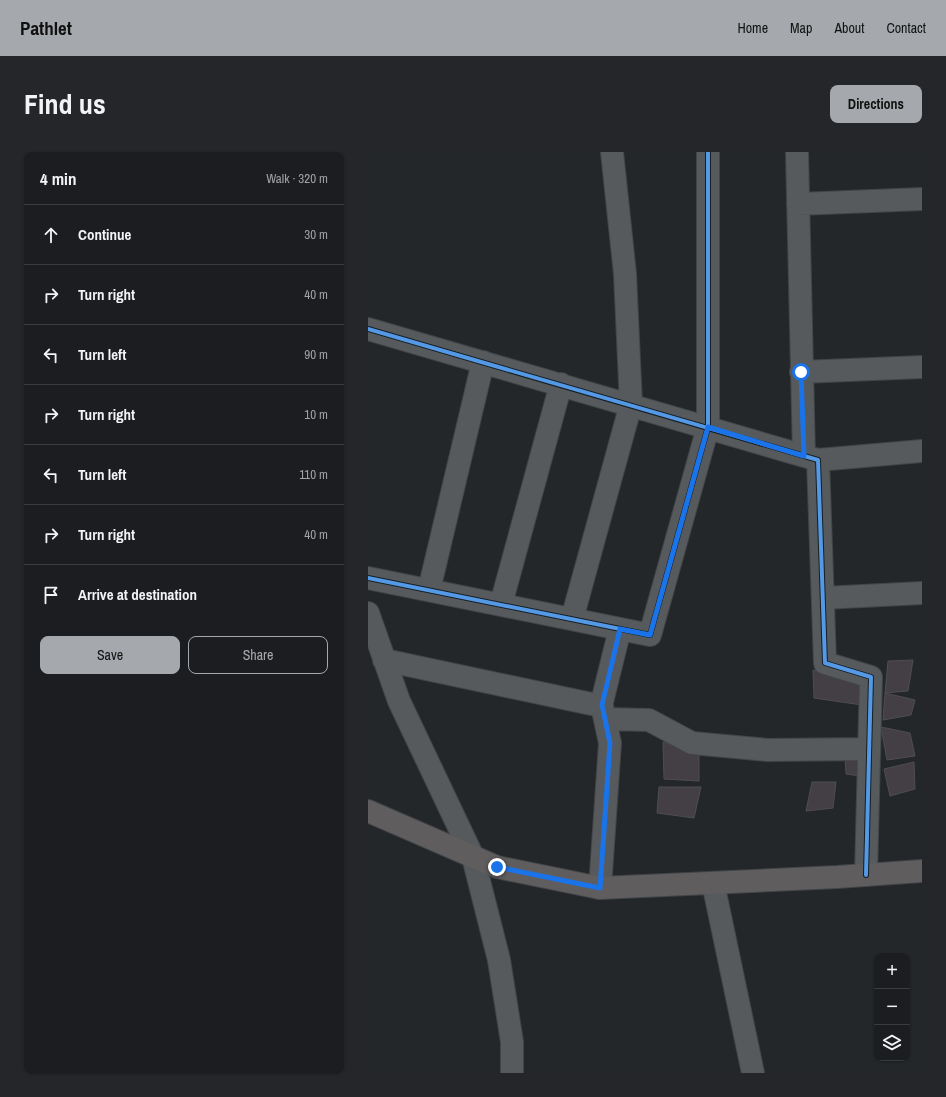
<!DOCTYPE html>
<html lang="en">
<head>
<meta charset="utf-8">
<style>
	:root { --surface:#1b1d20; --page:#242629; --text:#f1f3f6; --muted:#a0a2a5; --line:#393b3e; --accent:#a5a9ad }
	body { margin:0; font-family:"Archivo Narrow",sans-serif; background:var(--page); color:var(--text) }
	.controls { position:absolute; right:12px; bottom:12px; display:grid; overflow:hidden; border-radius:8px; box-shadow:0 1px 3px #0004 }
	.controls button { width:36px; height:36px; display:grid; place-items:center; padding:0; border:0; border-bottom:1px solid var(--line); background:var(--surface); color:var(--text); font:20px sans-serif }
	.stop { position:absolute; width:12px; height:12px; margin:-9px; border:3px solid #1a73e8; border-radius:50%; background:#fff }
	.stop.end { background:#1a73e8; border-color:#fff; box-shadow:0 1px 4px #0008 }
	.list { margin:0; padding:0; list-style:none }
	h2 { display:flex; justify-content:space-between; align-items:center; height:52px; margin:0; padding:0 16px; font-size:17px }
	h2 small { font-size:13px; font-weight:400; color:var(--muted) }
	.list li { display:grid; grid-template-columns:26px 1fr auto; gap:12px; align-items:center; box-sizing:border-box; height:60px; padding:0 16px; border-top:1px solid var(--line) }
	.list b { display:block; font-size:15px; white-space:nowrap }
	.list em { font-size:13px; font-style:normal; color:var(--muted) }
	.actions { display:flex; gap:8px; padding:12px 16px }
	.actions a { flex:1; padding:9px 0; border:1px solid var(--accent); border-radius:8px; text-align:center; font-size:14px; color:var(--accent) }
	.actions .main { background:var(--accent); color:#111 }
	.icon { flex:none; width:22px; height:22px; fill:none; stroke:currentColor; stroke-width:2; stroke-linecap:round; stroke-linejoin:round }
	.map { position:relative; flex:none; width:554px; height:921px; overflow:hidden; border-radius:8px }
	header { display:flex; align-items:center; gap:24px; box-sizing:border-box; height:56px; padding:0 20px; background:var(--accent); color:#111 }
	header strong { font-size:19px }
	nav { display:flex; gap:22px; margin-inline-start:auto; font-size:14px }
	.intro { display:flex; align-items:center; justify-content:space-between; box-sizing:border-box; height:96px; padding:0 24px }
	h1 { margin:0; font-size:28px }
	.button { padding:10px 18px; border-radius:8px; background:var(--accent); color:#111; font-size:14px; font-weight:700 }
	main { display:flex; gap:24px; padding:0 24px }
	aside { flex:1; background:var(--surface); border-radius:8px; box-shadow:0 1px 3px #0004 }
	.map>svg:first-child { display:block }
	.building { fill:#443e45; stroke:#4e4e50 }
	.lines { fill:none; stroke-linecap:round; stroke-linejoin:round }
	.minor-casing { stroke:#414548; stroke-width:24 }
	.major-casing { stroke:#414548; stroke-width:24 }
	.minor { stroke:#565a5c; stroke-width:22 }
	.major { stroke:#605d5f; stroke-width:22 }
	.cycleway-casing { stroke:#161e24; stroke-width:6 }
	.cycleway { stroke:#5399e6; stroke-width:4 }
	.route { stroke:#1a73e8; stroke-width:5 }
</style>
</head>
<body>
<header>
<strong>Pathlet</strong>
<nav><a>Home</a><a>Map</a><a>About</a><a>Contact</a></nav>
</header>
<div class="intro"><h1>Find us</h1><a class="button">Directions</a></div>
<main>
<aside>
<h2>4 min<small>Walk · 320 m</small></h2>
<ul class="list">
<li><svg class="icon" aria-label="ahead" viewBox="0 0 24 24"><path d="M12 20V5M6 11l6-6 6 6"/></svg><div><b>Continue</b></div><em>30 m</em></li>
<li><svg class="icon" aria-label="right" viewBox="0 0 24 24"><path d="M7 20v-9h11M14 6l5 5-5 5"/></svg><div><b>Turn right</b></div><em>40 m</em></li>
<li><svg class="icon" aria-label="left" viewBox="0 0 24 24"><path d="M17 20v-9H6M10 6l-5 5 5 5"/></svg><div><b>Turn left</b></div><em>90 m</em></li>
<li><svg class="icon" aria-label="right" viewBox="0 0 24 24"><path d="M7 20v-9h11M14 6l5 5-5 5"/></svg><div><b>Turn right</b></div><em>10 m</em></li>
<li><svg class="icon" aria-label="left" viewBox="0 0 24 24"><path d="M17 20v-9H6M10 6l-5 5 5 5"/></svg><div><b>Turn left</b></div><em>110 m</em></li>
<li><svg class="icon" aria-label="right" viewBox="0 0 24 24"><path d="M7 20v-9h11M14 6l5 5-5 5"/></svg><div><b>Turn right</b></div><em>40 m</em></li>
<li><svg class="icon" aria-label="arrive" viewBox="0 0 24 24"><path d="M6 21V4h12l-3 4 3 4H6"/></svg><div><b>Arrive at destination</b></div></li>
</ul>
<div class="actions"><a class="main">Save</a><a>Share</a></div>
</aside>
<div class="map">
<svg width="554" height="921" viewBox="0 0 554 921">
	<rect width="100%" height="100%" fill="#24272a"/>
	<path class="building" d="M545 508 540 539 517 541 520 509Z
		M445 518 496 523 494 553 446 546Z
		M517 541 547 548 543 563 515 568Z
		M513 575 542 581 547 604 519 608Z
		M476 589 501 601 492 624 478 622Z
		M295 590 331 597V629L296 627Z
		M546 610 547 637 522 644 516 617Z
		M444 630H468L465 656 438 659Z
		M291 635H333L326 666 289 661Z"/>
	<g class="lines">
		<defs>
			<path id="minor" d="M429 0 436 304
				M430 52 554 47
				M0 177 450 308 457 511 503 525 498 723
				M433 220 554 215
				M450 308 554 299
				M0 426 282 483 340 275V0
				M61 438 115 210
				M455 446 554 441
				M133 452 193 232
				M0 461 31 549 105 705 131 808 144 890V921
				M204 467 263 252 257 122 244 0
				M16 508 233 554 252 477
				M237 567 281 568 324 591 400 598 501 597
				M345 731 385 921
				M232 736 242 591 234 554"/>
			<path id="major" d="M0 659 129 715 232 736 469 725 554 719"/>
		</defs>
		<use href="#minor" class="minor-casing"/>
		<use href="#major" class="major-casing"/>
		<use href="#minor" class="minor"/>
		<use href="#major" class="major"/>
		<defs>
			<path id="cycleway" d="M0 177 450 308 457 511 503 525 498 723
				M0 426 282 483 340 275V0"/>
		</defs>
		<use href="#cycleway" class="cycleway-casing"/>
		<use href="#cycleway" class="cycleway"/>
	</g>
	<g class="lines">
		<path class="route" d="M129 715 232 736 242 591 234 553 252 477 282 483 340 275 436 304 433 220"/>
	</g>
</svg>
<div class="controls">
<button>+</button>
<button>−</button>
<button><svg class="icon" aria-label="layers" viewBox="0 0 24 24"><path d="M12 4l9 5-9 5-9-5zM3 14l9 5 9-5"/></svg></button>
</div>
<div class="stop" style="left:433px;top:220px"></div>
<div class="stop end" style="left:129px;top:715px"></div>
</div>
</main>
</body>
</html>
